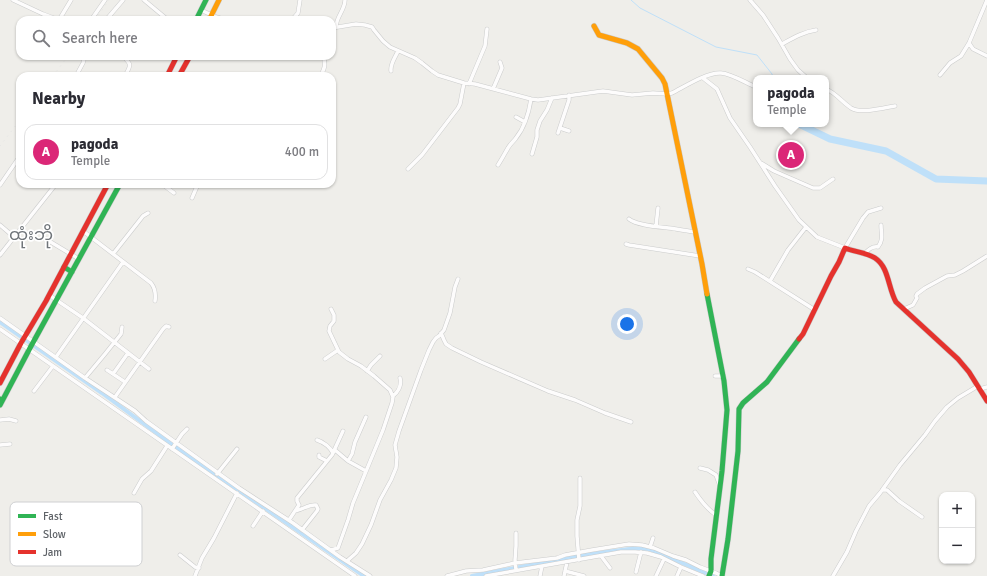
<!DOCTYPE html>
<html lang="en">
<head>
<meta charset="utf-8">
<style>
	:root { --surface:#fff; --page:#f2f2f3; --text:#2b2b33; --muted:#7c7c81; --line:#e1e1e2; --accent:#db2777 }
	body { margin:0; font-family:Signika,"Noto Sans Myanmar",sans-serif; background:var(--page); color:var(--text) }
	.controls { position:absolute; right:12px; bottom:12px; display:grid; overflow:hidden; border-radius:8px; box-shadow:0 1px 3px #0004 }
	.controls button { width:36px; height:36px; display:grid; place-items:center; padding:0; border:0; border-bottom:1px solid var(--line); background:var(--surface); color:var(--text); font:20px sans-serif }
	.you { position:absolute; left:627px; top:324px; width:14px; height:14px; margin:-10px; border:3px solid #fff; border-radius:50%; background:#1a73e8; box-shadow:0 0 0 6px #1a73e833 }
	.badge { display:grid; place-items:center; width:26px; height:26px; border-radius:50%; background:var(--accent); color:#fff; font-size:13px; font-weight:700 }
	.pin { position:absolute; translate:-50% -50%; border:2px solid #fff; box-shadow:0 1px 4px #0006 }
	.popup { position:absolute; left:753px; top:75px; width:76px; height:52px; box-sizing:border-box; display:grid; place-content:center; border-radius:8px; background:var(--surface); filter:drop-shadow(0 1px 3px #0005); font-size:13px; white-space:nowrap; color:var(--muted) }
	.popup b { font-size:15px; color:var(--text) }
	.popup::after { content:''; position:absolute; left:50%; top:100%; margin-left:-8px; border:8px solid transparent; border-top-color:var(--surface) }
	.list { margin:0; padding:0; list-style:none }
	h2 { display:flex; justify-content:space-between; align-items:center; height:52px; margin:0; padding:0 16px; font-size:17px }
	h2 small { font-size:13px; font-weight:400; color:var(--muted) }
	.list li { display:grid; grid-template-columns:26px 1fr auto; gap:12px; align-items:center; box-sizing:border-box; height:56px; margin:0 8px 8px; padding:0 8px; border:1px solid var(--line); border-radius:12px }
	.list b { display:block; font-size:15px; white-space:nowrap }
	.list p { margin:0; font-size:13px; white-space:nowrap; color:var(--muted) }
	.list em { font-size:13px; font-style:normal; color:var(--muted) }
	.icon { flex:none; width:22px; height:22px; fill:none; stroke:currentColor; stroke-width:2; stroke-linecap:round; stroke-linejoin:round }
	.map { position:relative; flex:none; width:987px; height:576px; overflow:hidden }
	.search { position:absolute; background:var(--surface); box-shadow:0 1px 3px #0004; left:16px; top:16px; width:320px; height:44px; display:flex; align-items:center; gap:10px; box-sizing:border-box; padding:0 14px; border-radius:12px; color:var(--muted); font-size:15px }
	.panel { position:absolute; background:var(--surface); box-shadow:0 1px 3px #0004; left:16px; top:72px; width:320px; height:116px; border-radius:12px }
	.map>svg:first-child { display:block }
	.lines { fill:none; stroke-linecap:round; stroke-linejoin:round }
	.stream { stroke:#bfe0f9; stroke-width:1 }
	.canal { stroke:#bfe0f9; stroke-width:4 }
	.river { stroke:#bfe0f9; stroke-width:7 }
	.street-casing { stroke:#cbcccc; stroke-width:4.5 }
	.fast-casing { stroke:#cacacb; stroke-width:6 }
	.slow-casing { stroke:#cacacb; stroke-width:6 }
	.jam-casing { stroke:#cacacb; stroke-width:6 }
	.street { stroke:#fdfcfc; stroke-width:3.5 }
	.fast { stroke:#30b455; stroke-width:5 }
	.slow { stroke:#ff9f0a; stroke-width:5 }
	.jam { stroke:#e5322d; stroke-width:5 }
	.rail { stroke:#e4e4e4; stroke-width:1; stroke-dasharray:1 5; stroke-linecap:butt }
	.labels { text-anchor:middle; stroke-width:3.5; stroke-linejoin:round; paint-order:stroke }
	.quarter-label { font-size:17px; fill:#70757a; stroke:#fff }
	.key { fill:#fff; stroke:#cfd0d2; stroke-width:1 }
	.key-label { font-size:11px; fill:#5f6368 }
</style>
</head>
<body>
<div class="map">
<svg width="987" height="576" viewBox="0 0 987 576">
	<rect width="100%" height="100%" fill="#efeeea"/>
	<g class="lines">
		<path class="stream" d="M631 0 640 8 716 47 757 55 772 74 773 78"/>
		<path class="canal" d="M0 322 102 393 170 443 364 576
			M472 576 583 555 637 548 649 549 713 576"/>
		<path class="river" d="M799 124 830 139 886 151 936 179 987 181"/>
		<defs>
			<path id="street" d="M13 0 43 14 59 20
				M144 0 168 20
				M750 0 763 15 778 38 790 59 798 70 807 78
				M201 10C207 13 213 16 220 18 227 19 235 18 243 20
				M59 20 71 0
				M91 20 105 0
				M106 20 123 0
				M292 20 298 13 300 0
				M336 27C336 17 345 10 345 0
				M332 28 356 24 365 25 372 27 374 30 383 41 390 47 415 58 422 63 432 71 438 75 464 83 475 84 531 99 538 100 603 91 632 95 653 93 667 94 672 93C684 87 707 72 721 73 732 74 746 83 756 87
				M969 43 973 49 987 56
				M782 44C793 38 803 32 816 30
				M123 56C132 65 131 65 125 76
				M391 71C390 64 395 58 398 51
				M940 75 950 63 961 56 969 43 987 0
				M76 76 83 63 85 56
				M320 76C325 69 326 64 323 56
				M703 78 717 89 730 118 750 147 775 186 799 220 817 237 845 248 863 218 868 212 881 208
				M469 84 485 46 487 29
				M493 89 502 68 500 62
				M826 89C836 93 842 102 851 108 861 114 883 108 895 106
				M516 117 525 122
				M560 128 569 131
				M558 133 569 100V95
				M532 154 537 137V130L540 121 547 110 552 98
				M761 163 774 171 813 188H820L833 179
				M498 165C502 159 505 153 508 148 510 144 514 141 516 138 525 127 529 112 531 99
				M408 169 422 155 458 108 460 104 464 83
				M162 184 174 193
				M0 185 20 156
				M192 198 198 184
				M629 219C637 226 664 227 676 229 682 230 688 231 695 232
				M0 225 14 237
				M656 226 658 208
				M83 231 151 283C155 288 156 294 155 301
				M44 238 79 259
				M626 244 629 245 700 256
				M113 254 143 216 148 213
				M864 254C868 250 872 246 878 247 884 239 881 234 881 225
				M0 255 56 184
				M748 269 755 272 815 310
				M770 281 788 250 806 227
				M49 295 83 318 149 369
				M331 309 334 315V321L330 326 329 331 339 352 348 359 361 366 374 376 390 390 393 397 392 403 383 430 353 503 348 520 338 548 331 550
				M904 309 913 305 917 298 916 296 917 294 925 288 947 276 955 275 963 271 987 256
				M0 318 85 378 135 411 146 421 239 488 293 523 340 557 370 576
				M0 329 355 576
				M441 333 444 340 446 344 452 348 481 362 548 391 575 400 605 413 631 422
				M56 357 123 262
				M325 359 338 350
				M107 370 125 382
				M367 371 371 365 380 356
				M113 374 128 353
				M715 376H723
				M85 378 105 354 121 334 122 327
				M980 389 987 387
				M34 391 53 366
				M393 396C399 391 402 386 400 378
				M115 397 163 329 166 326 169 327
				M0 420 9 419 16 421
				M317 440C323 442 330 447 333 453
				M0 445 10 444
				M172 449 182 434 187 429
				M335 450 348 461 366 471
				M319 455V457L327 461
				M348 461 352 454 355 442 366 417
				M700 468 708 470 716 475 720 486
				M217 474 237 449
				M882 490H887L899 501 922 517
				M695 492C701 501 707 509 716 515
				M134 493 142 479 151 471 167 446
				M295 511C302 510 309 504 316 505L318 509 317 511 302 530
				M289 520 299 505 297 501V498L332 455 343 431
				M253 526 263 511
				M516 533V546L515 560 516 570
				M650 547 653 538
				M180 555 195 567 199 568
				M601 556 610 568
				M579 560 577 536V520L580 506V478
				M347 561 356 553 362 544 371 525 380 500 391 480 396 468 397 457 395 445 399 431 421 370 429 350 433 342 436 338 439 336 444 330 450 313 455 287 458 279
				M565 571 584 576
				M636 572 641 552
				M195 576 202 558 214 538 237 493
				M447 576 466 571 483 570 515 563 557 558 565 555 592 550 629 544 642 545 654 548 673 556 686 560 700 567 716 573 722 576
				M486 576 621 552H635L647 553 661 557 681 567 703 576
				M540 576 542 566
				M564 576 567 562
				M656 576 664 559
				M677 576 681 567
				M833 576 847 552 856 531 869 506 880 493 900 465 925 435 935 421 947 407 958 398 978 386"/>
			<path id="fast" d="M196 20 206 0
				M64 267 72 272
				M707 294 724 381 727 410 722 471 711 559V571L709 576
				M0 399 2 400
				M0 405 30 348 120 184
				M722 576 728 539 738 451 739 409 743 403 767 382 799 339"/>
			<path id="slow" d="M209 20 219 0
				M594 26 599 35 627 43 638 49 662 78 665 84 702 264 707 294"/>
			<path id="jam" d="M167 76 177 56
				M179 76 190 56
				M799 339 803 334 831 276 839 262 845 248C854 252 866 252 875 258 889 267 888 288 896 302L958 359 969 372 987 401
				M0 383 21 343 46 301 108 184"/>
		</defs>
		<use href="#street" class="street-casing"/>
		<use href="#fast" class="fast-casing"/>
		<use href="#slow" class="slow-casing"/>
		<use href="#jam" class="jam-casing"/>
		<use href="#street" class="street"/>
		<use href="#fast" class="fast"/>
		<use href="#slow" class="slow"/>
		<use href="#jam" class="jam"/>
		<path class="rail" d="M95 20 109 0
			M53 76 68 56
			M0 146 20 120"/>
	</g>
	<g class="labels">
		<g class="quarter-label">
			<text x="31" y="240">ထုံးဘို</text>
		</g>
	</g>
	<rect x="10" y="502" width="132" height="64" rx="6" class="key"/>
	<rect x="18" y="514" width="18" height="4" fill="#30b455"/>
	<rect x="18" y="532" width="18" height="4" fill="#ff9f0a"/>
	<rect x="18" y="550" width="18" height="4" fill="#e5322d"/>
	<g class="key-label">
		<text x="43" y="520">Fast</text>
		<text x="43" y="538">Slow</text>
		<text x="43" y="556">Jam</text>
	</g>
</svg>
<div class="controls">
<button>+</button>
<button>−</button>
</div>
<div class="you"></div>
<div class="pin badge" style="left:791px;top:155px">A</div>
<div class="popup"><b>pagoda</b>Temple</div>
<div class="search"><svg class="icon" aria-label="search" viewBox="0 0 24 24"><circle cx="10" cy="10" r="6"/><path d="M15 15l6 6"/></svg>Search here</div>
<section class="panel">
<h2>Nearby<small></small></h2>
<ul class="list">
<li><span class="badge">A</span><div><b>pagoda</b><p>Temple</p></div><em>400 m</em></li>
</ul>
</section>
</div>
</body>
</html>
